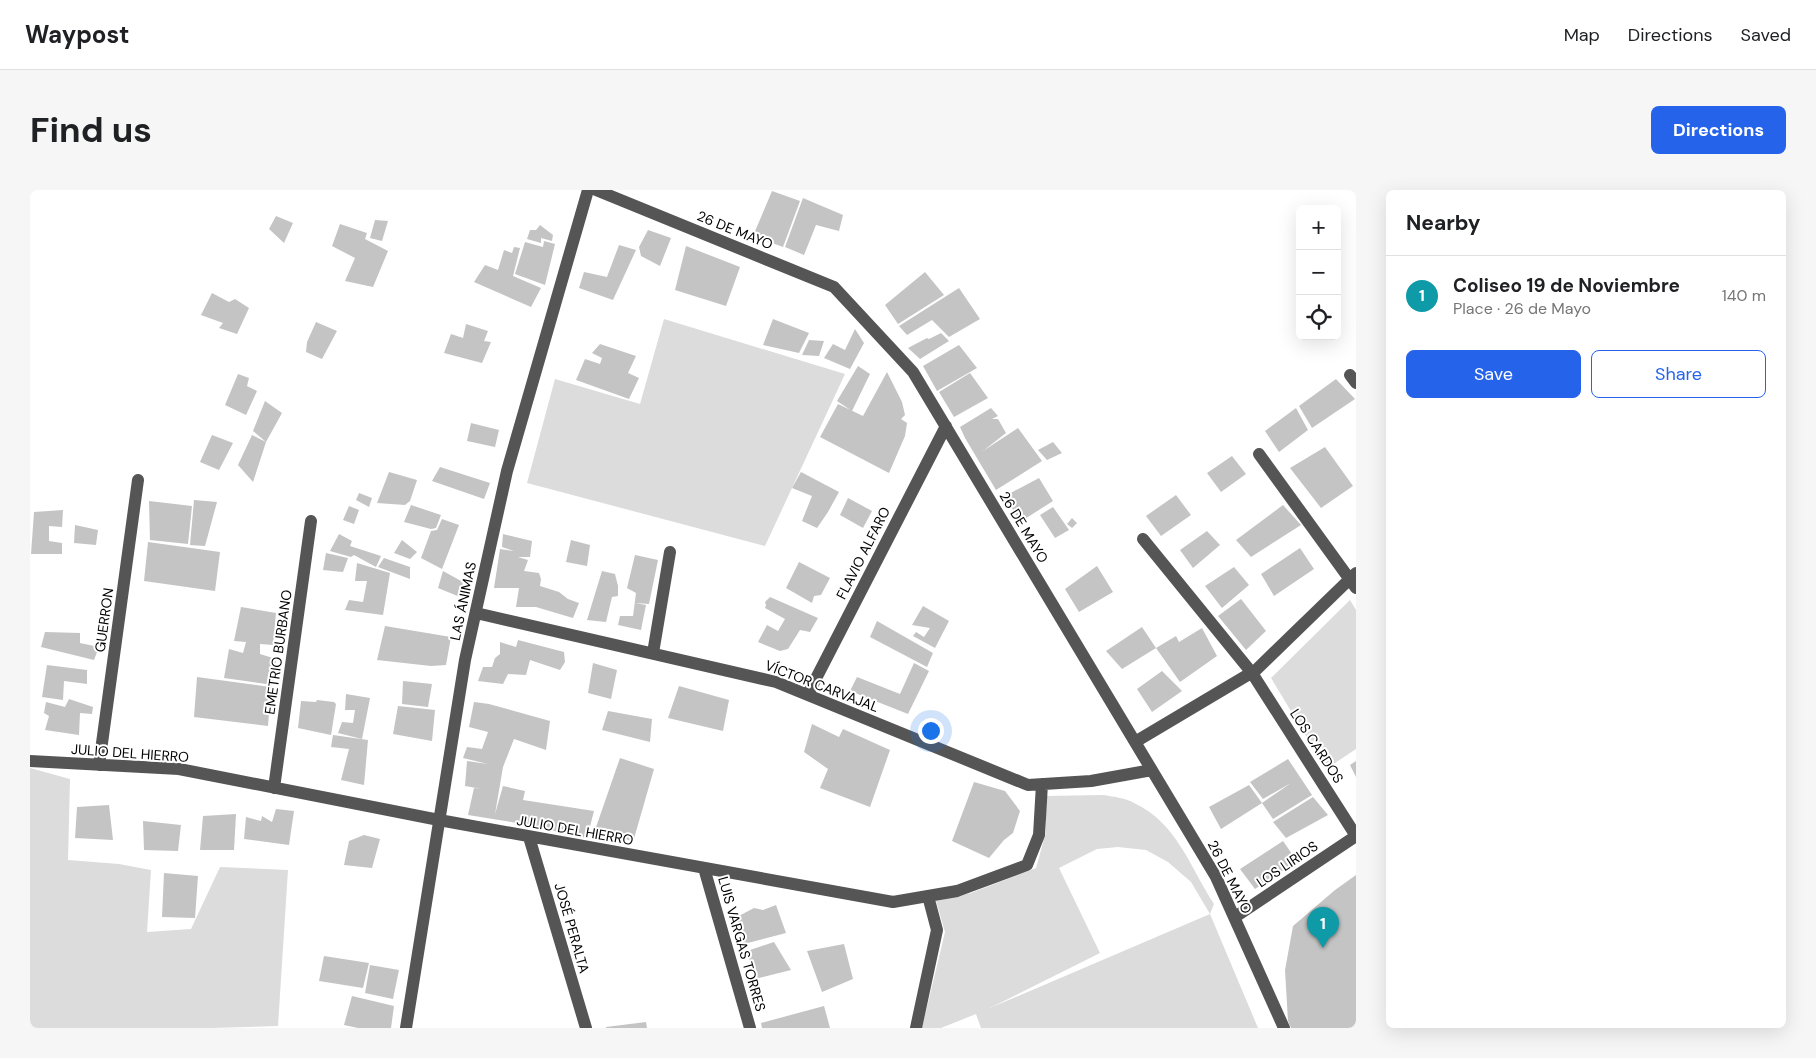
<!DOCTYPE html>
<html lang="en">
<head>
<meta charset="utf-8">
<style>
	:root { --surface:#fff; --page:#f6f6f6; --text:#202124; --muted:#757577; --line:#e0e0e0; --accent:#2563eb }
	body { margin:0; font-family:"DM Sans",sans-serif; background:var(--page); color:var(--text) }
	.controls { position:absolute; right:15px; top:15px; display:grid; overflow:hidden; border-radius:8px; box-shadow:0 5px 20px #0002 }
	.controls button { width:45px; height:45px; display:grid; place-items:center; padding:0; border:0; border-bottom:1px solid var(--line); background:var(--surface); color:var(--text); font:25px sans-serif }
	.you { position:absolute; left:900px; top:540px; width:18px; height:18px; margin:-12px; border:4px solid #fff; border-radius:50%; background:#1a73e8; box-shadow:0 0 0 8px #1a73e833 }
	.badge { display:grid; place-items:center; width:32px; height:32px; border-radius:50%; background:var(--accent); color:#fff; font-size:16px; font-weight:700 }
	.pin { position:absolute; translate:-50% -41px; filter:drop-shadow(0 1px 2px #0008) }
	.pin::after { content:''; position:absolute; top:26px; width:18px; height:15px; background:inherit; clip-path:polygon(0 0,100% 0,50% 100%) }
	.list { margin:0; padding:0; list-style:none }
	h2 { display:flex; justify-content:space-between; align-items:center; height:65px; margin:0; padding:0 20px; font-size:21px }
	h2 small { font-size:16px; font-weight:400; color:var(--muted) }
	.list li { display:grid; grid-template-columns:32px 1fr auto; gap:15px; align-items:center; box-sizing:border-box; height:80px; padding:0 20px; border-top:1px solid var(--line) }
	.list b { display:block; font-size:19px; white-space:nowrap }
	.list p { margin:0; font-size:16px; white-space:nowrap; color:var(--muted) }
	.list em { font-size:16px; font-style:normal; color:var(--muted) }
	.actions { display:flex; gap:10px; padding:15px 20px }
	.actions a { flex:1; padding:11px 0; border:1px solid var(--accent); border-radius:8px; text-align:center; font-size:18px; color:var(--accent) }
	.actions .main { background:var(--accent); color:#fff }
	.icon { flex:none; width:28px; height:28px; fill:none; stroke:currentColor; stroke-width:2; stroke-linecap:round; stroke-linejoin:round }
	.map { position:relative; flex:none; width:1326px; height:838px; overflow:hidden; border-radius:8px }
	header { display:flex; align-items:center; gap:30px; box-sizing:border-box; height:70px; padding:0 25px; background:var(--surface); border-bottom:1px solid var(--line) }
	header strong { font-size:24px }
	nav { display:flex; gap:28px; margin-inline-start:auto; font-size:18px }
	.intro { display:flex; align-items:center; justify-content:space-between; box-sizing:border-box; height:120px; padding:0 30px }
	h1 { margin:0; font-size:35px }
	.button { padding:12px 22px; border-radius:8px; background:var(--accent); color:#fff; font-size:18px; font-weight:700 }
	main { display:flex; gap:30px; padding:0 30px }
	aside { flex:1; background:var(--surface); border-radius:8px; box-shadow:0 5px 20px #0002 }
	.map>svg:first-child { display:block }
	.green { fill:#dcdcdc; fill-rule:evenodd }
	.building { fill:#c4c4c4 }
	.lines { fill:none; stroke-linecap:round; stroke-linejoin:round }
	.minor { stroke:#555; stroke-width:12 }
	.labels { text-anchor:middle; stroke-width:4; stroke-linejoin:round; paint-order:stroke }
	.street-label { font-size:14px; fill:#000; stroke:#fff }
</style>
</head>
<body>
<header>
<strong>Waypost</strong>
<nav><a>Map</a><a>Directions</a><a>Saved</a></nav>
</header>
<div class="intro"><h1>Find us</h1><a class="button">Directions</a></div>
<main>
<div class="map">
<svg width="1326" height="838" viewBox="0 0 1326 838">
	<rect width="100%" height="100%" fill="#fff"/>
	<path class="green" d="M634 129 815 184 735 356 497 293 525 189 610 214Z
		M1320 410 1326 420V559L1296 579 1241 488Z
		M0 578 40 589 38 670 89 674 121 680 117 742 161 739 190 677 258 680 248 836 181 838H0Z
		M1074 605C1084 607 1096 608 1104 613 1147 633 1160 677 1184 714L1180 724 1228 838H951L946 824 911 838H892L915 742 906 711 941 703 1006 678 1016 642V606ZM1088 657 1116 660 1138 672 1161 692 1180 724 960 818 1070 763 1029 678 1067 659Z"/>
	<path class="building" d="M742 1 770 11 753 57 723 46Z
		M773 8 813 25 809 41 786 35 774 65 755 57Z
		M246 26 263 33 254 53 239 39Z
		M345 30 358 31 352 51 340 48Z
		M310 34 337 43 335 49 358 61 343 97 315 91 325 68 302 56Z
		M510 35 523 45 522 51 511 48V53L497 49 500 40H506Z
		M618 40 641 48 630 76 611 66 609 57Z
		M514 51 525 54 515 95 485 84 495 52 513 57Z
		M589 55 606 60 583 110 549 98 554 82 577 87Z
		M656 56 710 77 696 116 645 100Z
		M484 57 490 58 483 86 511 98 501 117 444 92 455 75 468 80 474 60 482 63Z
		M895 82 914 105 868 134 855 115Z
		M929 98 950 129 919 147 902 130 877 145 869 136Z
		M182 103 199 112 205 109 219 118 207 144 189 138 193 133 171 125Z
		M743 129 779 143 769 163 733 155Z
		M286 132 307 141 292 169 276 162 277 152Z
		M436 134 458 141 454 151 461 152 452 173 414 163 421 144 433 148Z
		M825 139 834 153 820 179 794 168 803 154 815 160Z
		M911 143 919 151 890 169 878 158 897 148 899 149Z
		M779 150 794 151 789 166 772 165Z
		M570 154 606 166 598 183 609 188 599 209 546 190 555 169 570 174 572 168 562 163Z
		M929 155 947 178 907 201 893 176Z
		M828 176 840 184 822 221 807 211Z
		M857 182 872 212 875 225 871 229 877 233 875 246 859 283 790 247 808 214 833 226Z
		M940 183 958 208 924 227 909 202Z
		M208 184 219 188 217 196 227 201 216 225 195 215Z
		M1306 189 1325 209 1282 238 1269 216Z
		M235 211 252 223 236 252 223 241Z
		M961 218 968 226 962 229H968L976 243 953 261 988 238 1012 271 966 300 935 248 930 237Z
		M1266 218 1278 240 1249 262 1235 241Z
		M441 233 469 240 465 257 437 251Z
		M182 245 203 253 189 280 170 272Z
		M222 245 236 252 223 292 208 275Z
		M1023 252 1032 263 1017 270 1008 260Z
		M1295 257 1323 296 1291 318 1260 278Z
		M1202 266 1216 284 1191 302 1177 283Z
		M410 277 460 293 454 309 402 291Z
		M359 282 387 290 380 311 375 315 347 313Z
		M771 282 809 302 798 322 787 338 772 331 782 306 762 298Z
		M1009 288 1023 311 990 332 975 306Z
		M329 303 342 308 339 317 326 310Z
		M1146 305 1161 325 1131 346 1116 326Z
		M818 308 842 321 833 338 810 325Z
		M164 310 187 312 175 356 160 355Z
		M119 311 162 316 158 354 120 350Z
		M381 315 411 325 406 338 401 339 374 332Z
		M1253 315 1271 335 1221 367 1206 350Z
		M319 316 329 320 324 334 313 330Z
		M1023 317 1039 340 1025 348 1010 325Z
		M33 320 32 337 19 336V351L32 353V364H1L4 322Z
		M1042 328 1047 333 1042 338 1037 334Z
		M412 329 429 335 412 379 391 368 401 341 407 340Z
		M45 335 68 340 66 355 44 353Z
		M1177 341 1190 355 1163 378 1150 360Z
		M309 344 322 351 320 356 351 366 346 377 324 365 321 367 300 361Z
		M473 344 502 351 500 367H488L498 370 494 381 509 383 511 389 510 396 529 402 538 409 549 413 543 428 506 417H486L489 398H464L470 359 484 361 472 357Z
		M372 350 387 362 380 369 364 363Z
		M541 350 560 355 557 376 536 372Z
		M118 352 190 362 185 401 114 391Z
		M1270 358 1284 379 1244 406 1231 384Z
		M296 363 318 368 313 382 293 380Z
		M605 365 628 370 619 414 605 413 616 415 611 440 588 435 590 426H603L606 403 597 398Z
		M354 368 380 377V389L348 377Z
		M769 372 800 388 791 405 784 406 782 413 756 398Z
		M327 373 360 383 353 425 315 420 319 410 333 412 337 391H325Z
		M1067 376 1083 402 1049 422 1035 399Z
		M1204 377 1219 395 1192 418 1175 396Z
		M413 381 433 392 430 407 408 398Z
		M572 381 585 384 588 396V406L582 407 576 432 557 430Z
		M740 407 788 428 780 442 770 440 758 459 750 461 728 452 737 435 748 441 755 429 735 418 736 415 735 412Z
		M1211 409 1236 441 1216 460 1188 426Z
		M893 416 919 431 905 458 883 446 886 442 894 447 900 438 882 435Z
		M211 417 246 423 243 455 230 454V464L246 469 243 495 194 488 199 459 213 463 216 452 204 451Z
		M847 431 903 463 897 477 840 447Z
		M355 436 421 447 416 475 401 476 347 470Z
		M1112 437 1126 458 1092 479 1076 461Z
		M1172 438 1187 466 1150 492 1126 458 1146 446 1149 452Z
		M15 442 50 443V453L69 457 64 470 11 457Z
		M488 450 534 462 535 472 530 480 500 470 496 485 478 484 473 494 448 491 453 477H462L465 468 470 464V452L486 457Z
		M563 473 587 480 581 509 558 503Z
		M884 473 899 481 878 524 820 501 827 487 870 504Z
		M17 475 57 480V494L34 491 33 510 12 507Z
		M1132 481 1152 501 1122 522 1107 499Z
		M167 487 241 497 238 536 164 527Z
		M373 491 402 494 398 517 372 514Z
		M649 496 699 510 693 541 638 528Z
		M316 504 340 508 332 549 308 543 312 532 323 533 325 520H315Z
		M39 509 63 517 62 524 50 523 49 545 15 540 19 526 14 523 16 512 35 517Z
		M287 510 304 512 306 514 301 545 268 538 271 511 286 512Z
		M444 512 459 514 520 531 516 560 484 549 473 577 465 624 473 596 495 601 493 610 564 621 557 648 487 633 438 625 444 598 452 599 435 596 437 571 458 574 433 568 437 557 452 559 458 542 439 537Z
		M368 516 405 520 402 551 363 544Z
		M578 521 622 529 620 552 572 540Z
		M782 534 809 547 813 539 860 560 840 617 790 598 798 579 774 562Z
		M303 545 338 550 334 595 311 590 319 559 301 557Z
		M590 568 624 579 603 652 591 647 588 651 564 643Z
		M1258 569 1282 605 1243 629 1232 613 1261 593 1233 609 1220 592Z
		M1326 571V587L1320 575Z
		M944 592 975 601 990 621 983 643 974 650 959 668 922 651Z
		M1219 595 1232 613 1191 639 1179 617Z
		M1283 607 1298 625 1256 648 1243 632Z
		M79 615 83 650 45 648 47 617Z
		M246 619 264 621 259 655 214 649 216 627 231 631 232 626 242 632Z
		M206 624 204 660H170L173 626Z
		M113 631 151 635 148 661 114 660Z
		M334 645 350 649 342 678 314 675 319 651Z
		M1253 651 1267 671 1225 699 1210 679Z
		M134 683 168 686 165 728 132 727Z
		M1326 685V838H1261L1258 831 1255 780 1263 736 1305 700Z
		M746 715 756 743 714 754 703 729 724 718 733 720Z
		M744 752 761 780 725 789 717 761Z
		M814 754 823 789 792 802 777 761Z
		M294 766 339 773 333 798 289 791Z
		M340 775 369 780 363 809 335 803Z
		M322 806 364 816 361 838H328L314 835Z
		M794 816 800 838H732L731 833Z
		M616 832 617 838H576V837Z"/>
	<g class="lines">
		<path class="minor" d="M566 0 804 97 883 182 1186 687 1254 838
			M1320 185 1326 193
			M1229 264 1326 398
			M1113 349 1222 483 1326 646
			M446 423 746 492 998 595 1061 591 1122 580
			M623 463 640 362
			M778 504 916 236
			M1105 552 1226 480 1326 383
			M0 571 149 579 409 630 863 712 927 701 997 675 1009 645 1012 594
			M69 575 108 290
			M244 598 281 331
			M499 647 556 838
			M674 678 720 838
			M1205 727 1326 646
			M376 838 435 470 477 281 558 0
			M886 838 907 740 898 706"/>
	</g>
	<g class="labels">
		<g class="street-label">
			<text transform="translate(705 40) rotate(22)" y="5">26 DE MAYO</text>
			<text transform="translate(994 337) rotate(59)" y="5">26 DE MAYO</text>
			<text transform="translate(833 363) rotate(-63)" y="5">FLAVIO ALFARO</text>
			<text transform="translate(433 411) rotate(-78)" y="5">LAS ÁNIMAS</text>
			<text transform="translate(74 430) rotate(-82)" y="5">GUERRON</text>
			<text transform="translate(248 462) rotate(-82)" y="5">EMETRIO BURBANO</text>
			<text transform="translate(792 496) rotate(21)" y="5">VÍCTOR CARVAJAL</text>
			<text transform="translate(1287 556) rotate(57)" y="5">LOS CARDOS</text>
			<text transform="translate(100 563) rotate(4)" y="5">JULIO DEL HIERRO</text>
			<text transform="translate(545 640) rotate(10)" y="5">JULIO DEL HIERRO</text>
			<text transform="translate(1257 674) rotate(-34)" y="5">LOS LIRIOS</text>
			<text transform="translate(1200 687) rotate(63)" y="5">26 DE MAYO</text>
			<text transform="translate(542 738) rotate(74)" y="5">JOSÉ PERALTA</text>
			<text transform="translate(712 754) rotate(74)" y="5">LUIS VARGAS TORRES</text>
		</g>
	</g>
</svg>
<div class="controls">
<button>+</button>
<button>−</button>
<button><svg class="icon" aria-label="locate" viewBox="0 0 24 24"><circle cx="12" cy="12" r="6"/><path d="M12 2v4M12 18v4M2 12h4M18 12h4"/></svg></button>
</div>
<div class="you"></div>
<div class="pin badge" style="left:1293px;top:758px;background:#0f9aa8">1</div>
</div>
<aside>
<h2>Nearby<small></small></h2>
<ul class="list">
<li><span class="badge" style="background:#0f9aa8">1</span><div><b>Coliseo 19 de Noviembre</b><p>Place · 26 de Mayo</p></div><em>140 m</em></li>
</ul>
<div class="actions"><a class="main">Save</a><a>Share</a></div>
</aside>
</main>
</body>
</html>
